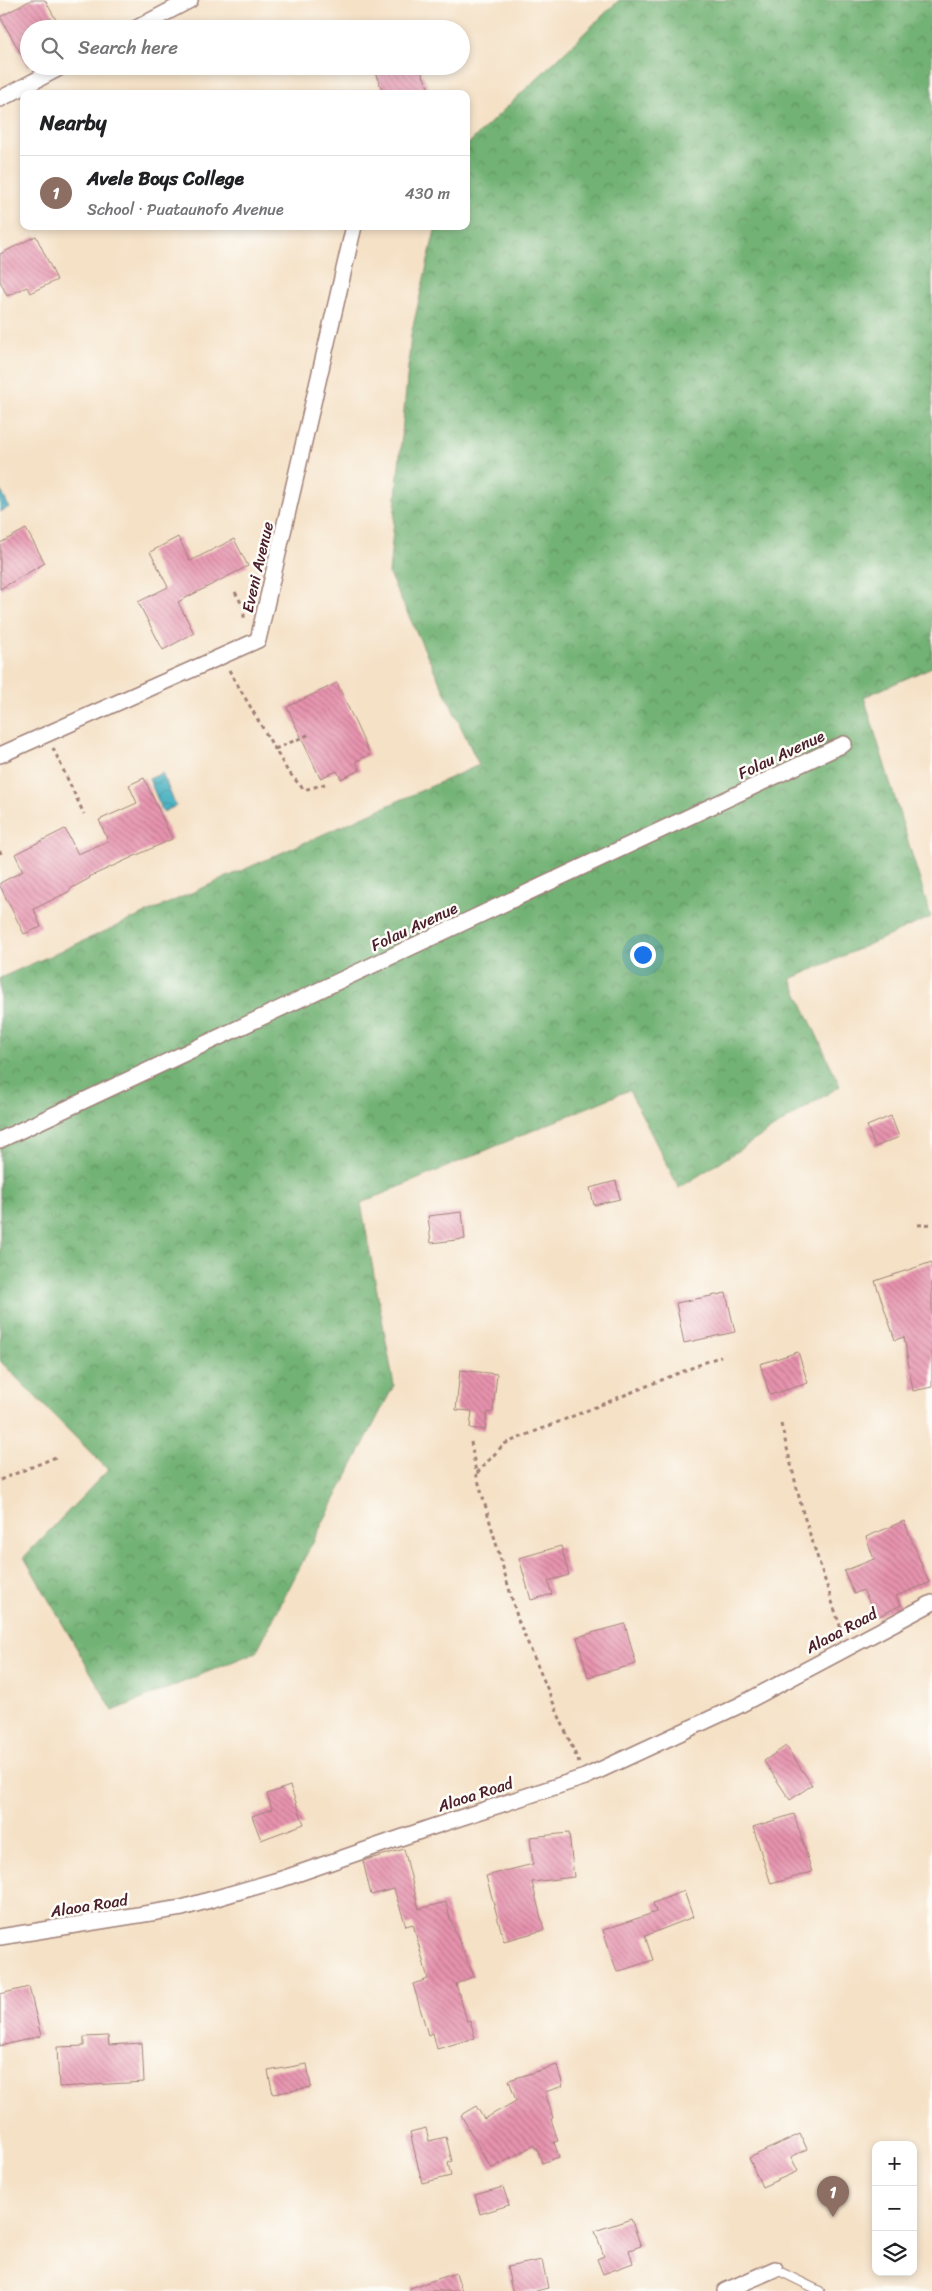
<!DOCTYPE html>
<html lang="en">
<head>
<meta charset="utf-8">
<style>
	:root { --surface:#fff; --page:#f2f2f2; --text:#202124; --muted:#757577; --line:#e0e0e0; --accent:#2563eb }
	body { margin:0; font-family:Sriracha,sans-serif; background:var(--page); color:var(--text) }
	.controls { position:absolute; right:15px; bottom:15px; display:grid; overflow:hidden; border-radius:10px; box-shadow:0 2px 8px #0003 }
	.controls button { width:45px; height:45px; display:grid; place-items:center; padding:0; border:0; border-bottom:1px solid var(--line); background:var(--surface); color:var(--text); font:25px sans-serif }
	.you { position:absolute; left:642px; top:954px; width:18px; height:18px; margin:-12px; border:4px solid #fff; border-radius:50%; background:#1a73e8; box-shadow:0 0 0 8px #1a73e833 }
	.badge { display:grid; place-items:center; width:32px; height:32px; border-radius:50%; background:var(--accent); color:#fff; font-size:16px; font-weight:700 }
	.pin { position:absolute; translate:-50% -41px; filter:drop-shadow(0 1px 2px #0008) }
	.pin::after { content:''; position:absolute; top:26px; width:18px; height:15px; background:inherit; clip-path:polygon(0 0,100% 0,50% 100%) }
	.list { margin:0; padding:0; list-style:none }
	h2 { display:flex; justify-content:space-between; align-items:center; height:65px; margin:0; padding:0 20px; font-size:21px }
	h2 small { font-size:16px; font-weight:400; color:var(--muted) }
	.list li { display:grid; grid-template-columns:32px 1fr auto; gap:15px; align-items:center; box-sizing:border-box; height:75px; padding:0 20px; border-top:1px solid var(--line) }
	.list b { display:block; font-size:19px; white-space:nowrap }
	.list p { margin:0; font-size:16px; white-space:nowrap; color:var(--muted) }
	.list em { font-size:16px; font-style:normal; color:var(--muted) }
	.icon { flex:none; width:28px; height:28px; fill:none; stroke:currentColor; stroke-width:2; stroke-linecap:round; stroke-linejoin:round }
	.map { position:relative; flex:none; width:932px; height:2291px; overflow:hidden }
	.search { position:absolute; background:var(--surface); box-shadow:0 2px 8px #0003; left:20px; top:20px; width:450px; height:55px; display:flex; align-items:center; gap:12px; box-sizing:border-box; padding:0 18px; border-radius:28px; color:var(--muted); font-size:19px }
	.panel { position:absolute; background:var(--surface); box-shadow:0 2px 8px #0003; left:20px; top:90px; width:450px; height:140px; border-radius:10px }
	.map>svg:first-child { display:block }
	.forest { fill:url(#forest-crowns); stroke:#5e6850 }
	.water { fill:url(#water-waves); stroke:#466775 }
	.building { fill:url(#building-back-hatch) }
	.lines { fill:none; stroke-linecap:round; stroke-linejoin:round }
	.lane-casing { stroke:#a08078; stroke-width:10 }
	.street-casing { stroke:#a08078; stroke-width:18 }
	.path { stroke:#a08078; stroke-width:3; stroke-dasharray:4 4; stroke-linecap:butt }
	.lane { stroke:#fff; stroke-width:8 }
	.street { stroke:#fff; stroke-width:15 }
	.labels { text-anchor:middle; stroke-width:5; stroke-linejoin:round; paint-order:stroke }
	.street-label { font-size:16px; fill:#4a1f2b; stroke:#fdfcf7 }
</style>
</head>
<body>
<div class="map">
<svg width="932" height="2291" viewBox="0 0 932 2291">
	<defs>
		<pattern id="forest-crowns" width="20" height="18" patternUnits="userSpaceOnUse" patternTransform="scale(1.25)"><rect width="20" height="18" fill="#72b274"/><path d="M2 6a3 3 0 1 1 6 0M12 15a3 3 0 1 1 6 0" fill="none" stroke="#60905f"/></pattern>
		<pattern id="water-waves" width="16" height="10" patternUnits="userSpaceOnUse" patternTransform="scale(1.25)"><rect width="16" height="10" fill="#42afbf"/><path d="M0 5q4-4 8 0t8 0" fill="none" stroke="#398e9b"/></pattern>
		<pattern id="building-back-hatch" width="6" height="6" patternUnits="userSpaceOnUse" patternTransform="scale(1.25)"><rect width="6" height="6" fill="#e793ae"/><path d="M-1 5l2 2M0 0l6 6M5-1l2 2" fill="none" stroke="#bd778e"/></pattern>
	</defs>
	<rect width="100%" height="100%" fill="#fdfcf7"/>
	<filter id="ink" filterUnits="userSpaceOnUse"><feTurbulence type="fractalNoise" baseFrequency=".02" numOctaves="2"/><feDisplacementMap in="SourceGraphic" scale="10" xChannelSelector="R" yChannelSelector="G"/><feConvolveMatrix kernelMatrix="1 2 1 2 8 2 1 2 1" color-interpolation-filters="sRGB"/></filter>
	<filter id="wash" filterUnits="userSpaceOnUse"><feTurbulence type="fractalNoise" baseFrequency=".0096" numOctaves="4" result="noise"/><feDisplacementMap in="SourceGraphic" scale="20" xChannelSelector="R" yChannelSelector="G"/><feGaussianBlur stdDeviation="1.12" result="paint"/><feColorMatrix in="noise" values="0 0 0 0 0 0 0 0 0 0 0 0 0 0 0 0 0 1.4 0 .05"/><feComposite in="paint" operator="in"/></filter>
	<g filter="url(#wash)">
		<rect width="100%" height="100%" fill="#f5e1c6"/>
		<path class="forest" d="M619 0H932V667L864 697 931 917 791 979 840 1086 679 1188 629 1090 361 1203 394 1385 256 1652 113 1711 24 1557 108 1470 0 1361V978L479 765 389 574 411 335 436 226H466V146Z"/>
		<path class="water" d="M0 489 9 507 0 512Z
			M162 773 176 806 163 812 149 779Z"/>
		<g id="blocks">
			<path class="building" d="M31 0H45L61 29H29V68L0 17Z
				M372 66H419L431 94H384Z
				M36 236 57 280 30 293 27 287 7 296 0 281V254Z
				M26 529 45 563 0 589V543Z
				M178 537 190 561 234 539 248 566 178 602 194 633 163 650 138 602 168 587 150 552Z
				M337 683 370 755 356 761 360 770 341 779 337 771 320 778 287 707Z
				M144 778 172 839 89 877 90 878 70 889V891L34 909 41 927 24 934 0 886V883L23 871 15 854 65 829 78 854 108 841 99 820 137 803 129 785Z
				M891 1116 899 1137 875 1147 867 1126Z
				M616 1181 620 1199 594 1205 590 1188Z
				M462 1212 465 1239 431 1243 428 1216Z
				M932 1262V1387L913 1391 904 1337 895 1340 875 1281Z
				M726 1293 735 1332 684 1343 676 1303Z
				M798 1352 808 1383 770 1395 760 1364Z
				M460 1370 497 1374 493 1412 487 1413 485 1430 470 1428 472 1411 456 1410Z
				M904 1521 929 1583 896 1596 901 1605 877 1617 863 1590 854 1594 844 1571 874 1559 866 1537Z
				M561 1546 569 1575 548 1581 552 1594 531 1600 519 1558Z
				M625 1624 636 1664 588 1677 577 1637Z
				M786 1746 812 1785 790 1800 764 1761Z
				M290 1786 304 1824 261 1840 252 1816 272 1809 267 1794Z
				M794 1814 812 1872 771 1884 753 1827Z
				M569 1833 574 1877 532 1882 544 1930 504 1941 486 1876 533 1864 530 1837Z
				M404 1849 419 1909 446 1902 450 1919 474 1976 456 1984 467 2021 470 2020 475 2038 437 2049 433 2033 428 2035 413 1984 428 1979 413 1924 406 1926 394 1889 371 1895 363 1861Z
				M684 1891 693 1917 645 1936 653 1960 617 1972 603 1930 656 1912 653 1903Z
				M29 1987 41 2036 0 2046V1994Z
				M108 2036 109 2045 142 2043 144 2082 59 2087 57 2047 84 2046V2037Z
				M307 2064 311 2087 273 2094 268 2071Z
				M557 2065 563 2086 545 2092 553 2118 551 2119 558 2141 554 2142 559 2157 542 2163 537 2148H535L534 2145 491 2169 461 2115 476 2106 484 2119 516 2101 509 2080Z
				M426 2128 429 2141 446 2137 452 2161 448 2163 451 2176 422 2183 410 2132Z
				M800 2134 807 2149 791 2157 798 2171 762 2187 749 2158Z
				M503 2187 509 2205 480 2214 475 2195Z
				M631 2219 641 2246 629 2250 633 2263 603 2274 597 2259 604 2256 595 2231Z
				M542 2260 548 2288 536 2291H512L507 2267Z
				M456 2273 462 2291H410V2288Z"/>
		</g>
	</g>
	<g filter="url(#ink)">
		<use href="#blocks" fill-opacity="0" stroke="#a08078" stroke-width="1"/>
		<g class="lines">
			<defs>
				<path id="lane" d="M775 2269 820 2291"/>
				<path id="street" d="M135 29 190 0
					M0 99 63 66
					M0 755 258 640 354 226
					M0 1140 844 744
					M0 1937 182 1908 282 1879 432 1827 585 1777 738 1706 932 1603
					M725 2291 775 2269"/>
			</defs>
			<use href="#lane" class="lane-casing"/>
			<use href="#street" class="street-casing"/>
			<path class="path" d="M235 592 244 608V618
				M229 670 287 770 304 790 325 784
				M53 748 84 814
				M275 749 310 734
				M0 851 1 854
				M918 1225 932 1224
				M781 1424 803 1513 842 1632
				M471 1442 476 1473 518 1620 579 1763
				M477 1473 504 1444 721 1356
				M0 1480 56 1457"/>
			<use href="#lane" class="lane"/>
			<use href="#street" class="street"/>
		</g>
	</g>
	<g class="labels">
		<g class="street-label">
			<text transform="translate(257 567) rotate(-77)" y="6">Eveni Avenue</text>
			<text transform="translate(781 754) rotate(-25)" y="6">Folau Avenue</text>
			<text transform="translate(414 926) rotate(-25)" y="6">Folau Avenue</text>
			<text transform="translate(841 1630) rotate(-28)" y="6">Alaoa Road</text>
			<text transform="translate(475 1794) rotate(-18)" y="6">Alaoa Road</text>
			<text transform="translate(89 1905) rotate(-9)" y="6">Alaoa Road</text>
		</g>
	</g>
</svg>
<div class="controls">
<button>+</button>
<button>−</button>
<button><svg class="icon" aria-label="layers" viewBox="0 0 24 24"><path d="M12 4l9 5-9 5-9-5zM3 14l9 5 9-5"/></svg></button>
</div>
<div class="you"></div>
<div class="pin badge" style="left:833px;top:2217px;background:#8d6e63">1</div>
<div class="search"><svg class="icon" aria-label="search" viewBox="0 0 24 24"><circle cx="10" cy="10" r="6"/><path d="M15 15l6 6"/></svg>Search here</div>
<section class="panel">
<h2>Nearby<small></small></h2>
<ul class="list">
<li><span class="badge" style="background:#8d6e63">1</span><div><b>Avele Boys College</b><p>School · Puataunofo Avenue</p></div><em>430 m</em></li>
</ul>
</section>
</div>
</body>
</html>
